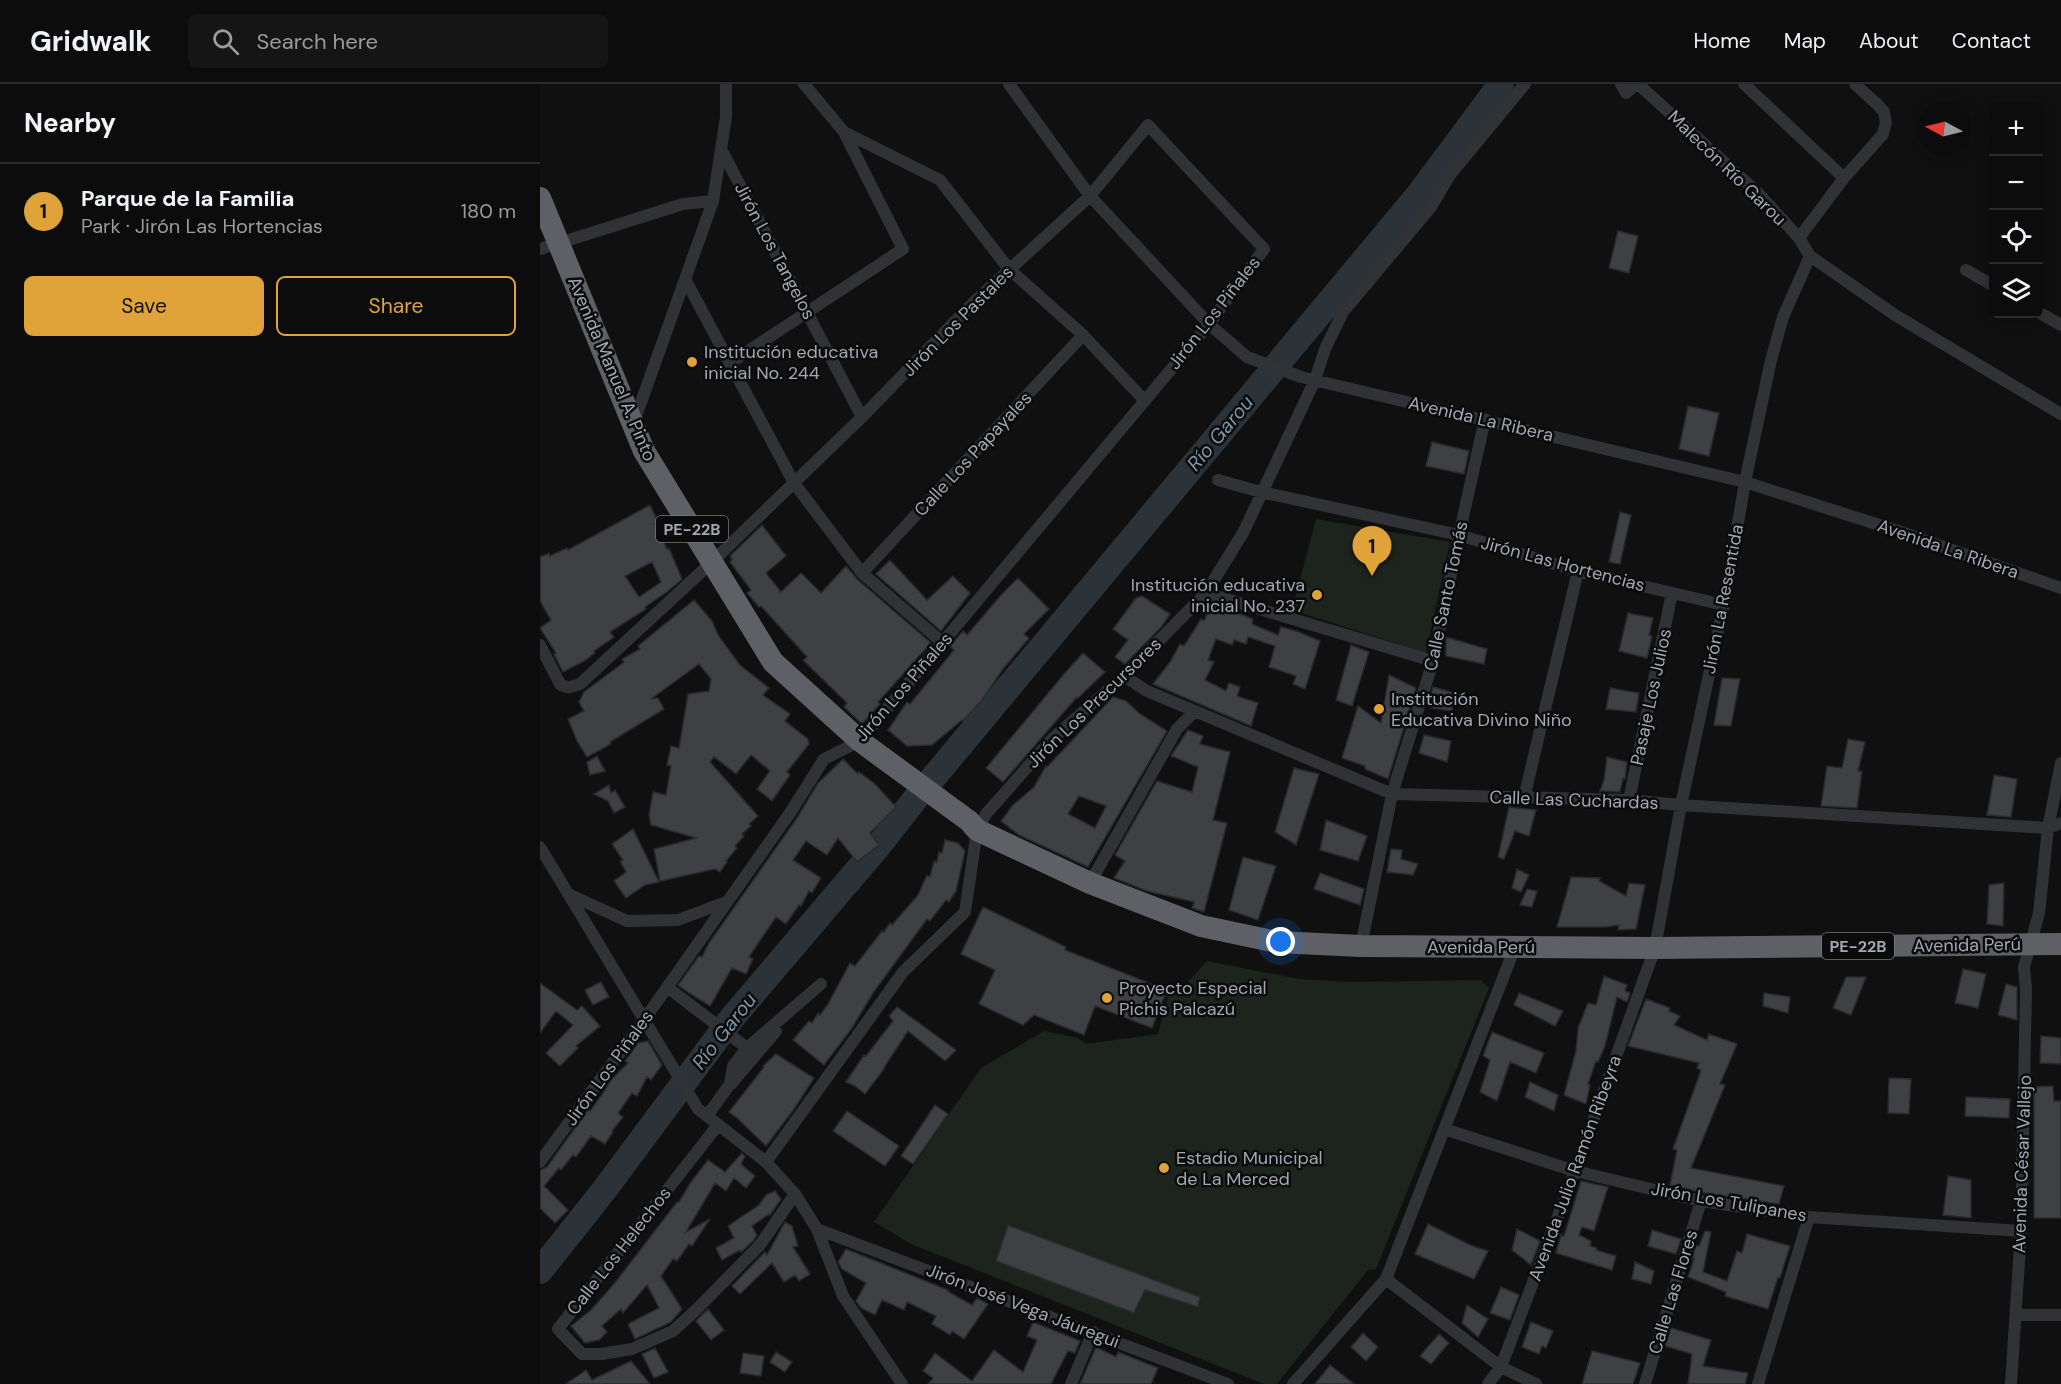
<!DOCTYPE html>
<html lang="en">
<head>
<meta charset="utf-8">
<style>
	:root { --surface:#0c0c0d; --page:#151516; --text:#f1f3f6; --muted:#9a9b9d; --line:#2c2c2e; --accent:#dfa33a }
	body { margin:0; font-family:"DM Sans",sans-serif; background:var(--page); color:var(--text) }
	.controls { position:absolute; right:18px; top:18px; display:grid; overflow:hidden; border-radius:9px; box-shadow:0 3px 15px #0003 }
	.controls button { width:54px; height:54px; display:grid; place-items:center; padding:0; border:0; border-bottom:2px solid var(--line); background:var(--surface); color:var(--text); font:30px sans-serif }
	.compass { position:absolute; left:1377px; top:18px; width:54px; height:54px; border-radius:50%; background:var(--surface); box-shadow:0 3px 15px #0003; rotate:277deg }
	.you { position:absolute; left:741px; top:858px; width:21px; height:21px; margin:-15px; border:4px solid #fff; border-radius:50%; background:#1a73e8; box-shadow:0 0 0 9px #1a73e833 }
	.badge { display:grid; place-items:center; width:39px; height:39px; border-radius:50%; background:var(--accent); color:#111; font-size:20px; font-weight:700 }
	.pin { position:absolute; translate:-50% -50px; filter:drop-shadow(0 2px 3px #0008) }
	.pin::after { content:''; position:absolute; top:32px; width:21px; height:18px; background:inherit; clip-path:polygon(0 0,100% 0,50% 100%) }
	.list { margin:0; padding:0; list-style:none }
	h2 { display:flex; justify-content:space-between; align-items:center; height:78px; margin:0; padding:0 24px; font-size:26px }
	h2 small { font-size:20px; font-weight:400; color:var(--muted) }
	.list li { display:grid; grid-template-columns:39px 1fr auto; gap:18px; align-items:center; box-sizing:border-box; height:96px; padding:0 24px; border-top:2px solid var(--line) }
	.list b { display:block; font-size:22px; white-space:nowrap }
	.list p { margin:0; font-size:20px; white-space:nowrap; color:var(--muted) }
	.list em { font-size:20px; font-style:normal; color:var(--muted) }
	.actions { display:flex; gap:12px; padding:18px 24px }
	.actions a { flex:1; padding:14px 0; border:2px solid var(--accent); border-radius:9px; text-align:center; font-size:21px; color:var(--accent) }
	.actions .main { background:var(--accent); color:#111 }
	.icon { flex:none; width:33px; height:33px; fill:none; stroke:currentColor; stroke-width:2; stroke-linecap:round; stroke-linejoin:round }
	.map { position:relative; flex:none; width:1521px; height:1300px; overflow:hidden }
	header { display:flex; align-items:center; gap:36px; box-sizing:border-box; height:84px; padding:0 30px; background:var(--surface); border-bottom:2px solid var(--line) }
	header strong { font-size:28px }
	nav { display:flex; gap:33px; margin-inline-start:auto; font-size:21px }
	.search { width:420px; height:54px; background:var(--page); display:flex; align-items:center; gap:15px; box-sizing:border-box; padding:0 21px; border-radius:9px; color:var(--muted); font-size:22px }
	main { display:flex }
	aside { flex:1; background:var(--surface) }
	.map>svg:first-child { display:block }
	.green { fill:#1d231d }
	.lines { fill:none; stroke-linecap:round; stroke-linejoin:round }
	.river { stroke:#2b3238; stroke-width:26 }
	.building { fill:#3f4044; stroke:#2a2a2d; stroke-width:1.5; fill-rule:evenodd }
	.street { stroke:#313236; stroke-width:12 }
	.highway { stroke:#5e6066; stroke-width:22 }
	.poi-dot { fill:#dfa33a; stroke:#0b0b0c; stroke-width:2 }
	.labels { text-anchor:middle; stroke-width:5; stroke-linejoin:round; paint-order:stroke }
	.shield { fill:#0b0b0c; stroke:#757880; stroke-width:1.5 }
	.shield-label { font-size:16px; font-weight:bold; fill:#a2a7b1 }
	.street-label { font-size:18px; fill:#a2a7b1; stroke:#0b0b0c }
	.poi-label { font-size:18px; fill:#a2a7b1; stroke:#0b0b0c; text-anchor:start }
	.water-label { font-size:20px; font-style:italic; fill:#7c95a9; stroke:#0b0b0c }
</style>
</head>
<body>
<header>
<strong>Gridwalk</strong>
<div class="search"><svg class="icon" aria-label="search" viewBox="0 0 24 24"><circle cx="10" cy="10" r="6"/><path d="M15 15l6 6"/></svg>Search here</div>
<nav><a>Home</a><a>Map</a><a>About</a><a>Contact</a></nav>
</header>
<main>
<aside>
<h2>Nearby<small></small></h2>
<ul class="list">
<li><span class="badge">1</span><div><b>Parque de la Familia</b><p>Park · Jirón Las Hortencias</p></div><em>180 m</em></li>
</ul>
<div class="actions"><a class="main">Save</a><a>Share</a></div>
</aside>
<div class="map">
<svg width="1521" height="1300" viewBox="0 0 1521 1300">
	<rect width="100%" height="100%" fill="#101011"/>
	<path class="green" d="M776 435 910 458 886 569 752 526Z
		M667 877 759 895 812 898 941 896 949 904 836 1185 828 1186 737 1300H724L371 1160 334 1138 441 984 504 947 538 954 546 960 618 950 629 908 638 909Z"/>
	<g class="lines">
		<path class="river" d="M393 694 880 109 961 0
			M0 1187 65 1105 192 934 339 761 376 714"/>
	</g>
	<path class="building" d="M1078 147 1098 152 1089 189 1069 184Z
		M1148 322 1179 329 1169 372 1139 365Z
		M892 358 929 367 924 390 886 382Z
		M110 421 118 438 115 440 127 465 129 464 142 495 127 508 105 523 106 525 70 548 74 553 54 567 55 569 44 577 23 588 14 570 16 569 0 544 11 536 0 517V473L9 469 10 472 27 464 28 466ZM112 478 121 498 99 513 85 492Z
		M1080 428 1091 431 1080 480 1069 478Z
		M222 441 246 472 226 489 241 508 261 489 281 509 306 482 317 495 391 559 338 618 340 620 322 640 304 623 307 619 263 576 267 573 221 522 219 523 207 509 211 506 190 478 192 475 190 472Z
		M350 476 387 516 413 492 430 509 401 547 336 490Z
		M478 494 509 525 484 550 489 554 463 585 442 616 423 637 422 636 392 661 367 662 348 646 367 618 370 620 414 566 410 562 423 547 427 551 462 510Z
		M602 512 630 530 622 542 585 580 575 573 588 556 573 545 596 514Z
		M154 516 172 537 178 551 200 581 229 604 223 611 250 630 245 637 268 655 269 660 247 688 250 691 232 717 217 705 230 687 211 671 196 690 174 673 170 678 218 732 209 740 211 742 202 750 204 752 195 762 197 764 186 777 187 778 180 788 175 785 120 797 114 765 156 754 111 741 109 731 113 708 126 711 131 682 127 681 131 662 139 664 148 610 169 607 171 595 159 580 111 615 118 614 124 625 70 658 71 660 47 673 37 657 28 635 44 627 39 618 44 608 84 578 82 575 100 565 98 562Z
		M672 519 713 535 712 540 738 551 741 543 756 547 780 557 765 605 753 600 756 592 729 583 735 562 708 553 706 560 694 556 692 561 676 555 668 576 674 578 665 596 686 607 689 599 700 603 697 612 718 619 711 642 613 600 630 578 640 560 644 562 661 535 664 537Z
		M1088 529 1113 534 1109 551 1112 552 1107 574 1079 567Z
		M906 553 947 565 944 580 906 572Z
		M811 561 829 568 812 622 796 616Z
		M543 569 565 588 538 614 537 613 463 698 446 684 524 590Z
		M849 591 876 604 848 695 825 685V682L802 674 818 622 841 639Z
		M1182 594 1200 595 1191 642 1174 641Z
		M893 603 929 613 928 623 912 619V627L891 624 894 614 890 613Z
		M1070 604 1099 609 1096 628 1066 625Z
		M573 613 586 617 600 630 627 647 548 783 479 751 461 737 473 721 494 703 506 682 507 683ZM539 712 566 722 555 744 528 730Z
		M648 646 663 652 660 660 690 668 673 736 687 739 664 828 652 824 654 818 607 807 574 794 585 777 575 771 617 697 652 708 658 683 631 672Z
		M884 651 911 657 907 678 879 669Z
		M1308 655 1325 658 1318 687H1322L1317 724 1281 722 1287 682 1302 684Z
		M57 672 65 687 50 691 47 678Z
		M1067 673 1087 678 1085 695 1083 694 1080 708 1060 707 1064 696Z
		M303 675 318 690 319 688 335 700 356 723 330 749 339 761 317 778 298 754 287 771 266 757 253 776 281 794 272 809 269 807 261 822 259 821 246 840 236 833 209 873 213 875 206 890 192 884 170 922 146 907 138 901 159 872 162 873 169 859 257 734 278 699Z
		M754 684 779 690 756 761 735 748Z
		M1454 691 1477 695 1471 733 1447 731Z
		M69 701 71 709 75 706 85 723 74 729 68 717 54 710Z
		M969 723 996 726 989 752 975 747 964 775 958 773Z
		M786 736 827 752 818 777 780 766Z
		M93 745 119 798 105 801 86 814 74 797 86 788 80 777 83 776 72 760Z
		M405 756 418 759 425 767 416 807 409 818 406 816 390 837 387 835 333 909 312 944 284 981 253 956 269 937 272 939 278 929 280 931 288 920 310 879 315 882 342 847 344 848 350 839 352 841 378 811 387 791 390 793 394 777 397 778 399 768 402 769Z
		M851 765 862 766 861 775 878 780 873 791 847 788Z
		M703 773 736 782 718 836 689 826Z
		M977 785 989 791 981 808 972 804Z
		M780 789 824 805 820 821 774 805Z
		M1031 793 1060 794 1059 797 1086 812 1089 799 1105 801 1096 845 1078 846 1079 841 1066 843H1017Z
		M1464 799 1463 842 1447 840 1449 801Z
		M987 805 997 807 992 823 980 821Z
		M443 823 526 863 525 866 627 906 612 944 555 922 544 951 494 931 483 941 439 920 455 886 421 870Z
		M1423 885 1446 890 1438 924 1415 919Z
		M1064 892 1087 901 1085 907 1090 909 1087 918 1077 913 1065 962 1058 978 1056 977 1048 1000 1050 1001 1046 1020 1024 1011 1036 967 1038 944 1048 919 1056 921Z
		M1306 893H1326L1311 931 1293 924Z
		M61 898 69 913 53 921 45 906Z
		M0 899 37 926 42 922 60 942 36 962 38 964 20 982 6 969 33 941 16 927 0 949Z
		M1466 900 1477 903V936L1458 931Z
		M979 909 1023 927 1015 942 974 921Z
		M1224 909 1250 913 1248 929 1223 922Z
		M1106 915 1130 924 1129 927 1140 932 1134 941 1167 956 1169 950 1197 960 1180 1000 1185 1001 1151 1084 1244 1102 1239 1120 1165 1109 1130 1101 1137 1066 1133 1065 1161 986 1157 984 1159 979 1088 962Z
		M357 923 416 966 405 977 368 947 343 985H344L325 1010 315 1002 306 998 324 971 326 972 353 937 349 932Z
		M952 948 1004 969 996 989 970 978 957 1017 940 1008 950 976 943 972Z
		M1501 952 1521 954V980L1500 979Z
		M108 957 122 981 111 996 107 993 97 1012 92 1009 78 1029 83 1033 72 1047 73 1048 65 1060 51 1052 36 1073 33 1071 21 1086 19 1084 4 1102 28 1126 15 1139 0 1124V1086L7 1083 48 1026 50 1027 61 1012 71 996 88 979 85 977 98 959Z
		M236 970 274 994 254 1025 226 1062 197 1034 189 1028 224 983 223 982Z
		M1349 994 1371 995 1369 1030 1348 1029Z
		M990 998 1018 1011 1014 1027 985 1013Z
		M1513 1002 1514 1017H1521V1134H1494V1003Z
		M1426 1013 1470 1015 1469 1034 1425 1032Z
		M395 1021 408 1030 373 1080 361 1072Z
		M307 1027 359 1062 345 1082 293 1047Z
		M202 1069 205 1072 201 1080 215 1092 206 1104 194 1094 186 1107 175 1099 146 1148 170 1135 152 1162 149 1160 137 1177 133 1175 121 1192 142 1225 131 1238 95 1255 88 1240 119 1224 107 1201 83 1229 81 1225 62 1242 67 1248 59 1256 45 1259 31 1242 51 1226 74 1200 137 1118H139L151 1098 168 1076 185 1088Z
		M1408 1092 1431 1096V1134L1403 1131Z
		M1041 1097 1068 1103 1054 1147 1042 1143 1039 1151 1051 1157 1050 1162 1057 1164 1056 1166 1076 1172 1072 1186 1016 1169 1021 1151 1024 1152Z
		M235 1107 241 1115 230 1131 229 1130 212 1142 217 1151 214 1156 201 1168 200 1166 182 1176 176 1164 194 1154 188 1142 219 1121 226 1111Z
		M245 1138 252 1142 258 1162 253 1163 270 1190 259 1197 255 1191 244 1198 232 1179 200 1210 192 1202 225 1168 227 1171Z
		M888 1140 930 1161 948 1167 934 1195 875 1170Z
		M468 1141 660 1213 658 1223 605 1206 594 1229 456 1177Z
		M977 1145 1000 1157 991 1181 972 1166Z
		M1112 1146 1141 1155 1136 1170 1108 1162Z
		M1165 1147 1171 1148 1163 1188 1187 1197 1197 1167 1202 1169 1207 1150 1250 1162 1240 1194 1238 1193 1228 1225 1185 1212 1186 1208 1148 1193 1154 1175H1152L1156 1161 1159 1162Z
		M306 1165 408 1206 407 1207 432 1221 437 1214 448 1220 424 1255 412 1247 410 1251 392 1240 396 1232 367 1218 364 1226 342 1216 335 1231 321 1224 316 1217 326 1199 302 1185 298 1178Z
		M1095 1178 1114 1187 1111 1200 1092 1195Z
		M961 1203 979 1211 970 1236 950 1229Z
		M927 1221 948 1235 938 1253 922 1239Z
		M168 1225 184 1246 171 1256 156 1237Z
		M493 1238 540 1257 535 1269 528 1267 511 1300H388L393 1294 383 1287 395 1269 432 1297 454 1266 483 1288 497 1256 487 1252Z
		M991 1238 1013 1247 1006 1264 1002 1262 999 1270 982 1263Z
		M1131 1244 1171 1256 1163 1282 1208 1289 1205 1300H1148L1152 1270 1125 1262Z
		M823 1249 838 1263 826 1277 811 1263Z
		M899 1250 909 1259 891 1280 880 1272Z
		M556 1263 576 1273 578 1268 618 1284 611 1300H540Z
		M115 1264 128 1288 114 1294 102 1270Z
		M1052 1267 1100 1279 1093 1300H1042Z
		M236 1268 252 1278 245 1288 230 1278Z
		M203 1269 224 1272 221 1292 200 1289Z
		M91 1277 110 1300H26L46 1286 52 1296Z
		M790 1281 814 1300H775Z"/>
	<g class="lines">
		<path class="street" d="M264 0 304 48 400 96 469 185 543 251 605 317
			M469 0 550 112 669 240 707 273 761 293 1205 398 1355 446 1521 504
			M1081 0 1086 9 1096 0
			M1098 0 1218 109 1259 154 1270 172 1355 231 1521 330
			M1204 0 1304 94
			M181 65 322 333
			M1259 154 1304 94 1343 50 1346 39 1344 28 1338 21 1315 0
			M0 165 143 120 173 117
			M1426 186 1454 202
			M145 195 254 399 322 489 403 559
			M1498 228 1521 241
			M190 279 363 165 304 48
			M94 338 173 117 186 33V0
			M678 396 721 408 919 451 1038 487 1184 521
			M322 489 543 251
			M666 509 893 577
			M0 561 20 600C27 605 32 603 40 600L172 478 322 333 434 218 550 112 608 41 724 165 669 240 320 657 284 675 250 729 104 936 0 1078
			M584 592 607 607 852 710 1089 716 1141 721 1508 744 1521 739
			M984 714 1038 487
			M1089 716 1132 509
			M0 763 158 1025 226 1078 255 1110 277 1145 303 1212 362 1300
			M550 799 637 645 655 627
			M28 810 87 837 138 836 186 818
			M821 862 852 710 893 577 919 451 945 335
			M127 903 207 964
			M191 1000 236 947
			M167 1032 190 1000 193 982 207 964 281 900
			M178 1041 18 1245 42 1270H62L92 1265 133 1247 156 1226 220 1161 255 1110
			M904 1045 1035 1087 1161 1117 1269 1133 1481 1147
			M226 1078 363 888 425 828 437 746 446 730 513 654 584 592 666 509 704 447 775 296 785 265 803 228 891 123 910 91 985 0
			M277 1145 688 1300
			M846 1195 961 1283 996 1300
			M1476 1231H1521
			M531 1300 553 1248
			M753 1300 846 1195 975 863
			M948 1300 961 1283 1035 1087 1115 864 1141 721 1184 521 1205 398 1231 276 1243 233 1270 172
			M1105 1300 1161 1117
			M1218 1300 1269 1133
			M1471 1300 1481 1147 1486 906 1484 883 1499 829 1508 744 1521 679"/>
		<path class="highway" d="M0 114 104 367 233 578 320 657 429 737 437 746 550 799 661 842 737 858 821 862 1115 864 1521 860"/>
	</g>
	<g class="poi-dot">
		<circle cx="152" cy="278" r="6"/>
		<circle cx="777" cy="511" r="6"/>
		<circle cx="839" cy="625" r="6"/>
		<circle cx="567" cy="914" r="6"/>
		<circle cx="624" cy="1084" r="6"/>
	</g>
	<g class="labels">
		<g class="shield">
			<rect x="116" y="432" width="72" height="26" rx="4.5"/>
			<rect x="1282" y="849" width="72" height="26" rx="4.5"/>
		</g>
		<g class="shield-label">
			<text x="152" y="451">PE-22B</text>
			<text x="1318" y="868">PE-22B</text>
		</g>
		<g class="street-label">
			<text transform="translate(1187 84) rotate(44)" y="6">Malecón Río Garou</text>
			<text transform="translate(235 167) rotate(62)" y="6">Jirón Los Tangelos</text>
			<text transform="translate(674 229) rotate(-52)" y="6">Jirón Los Piñales</text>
			<text transform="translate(418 237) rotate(-45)" y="6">Jirón Los Pastales</text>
			<text transform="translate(72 285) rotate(67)" y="6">Avenida Manuel A. Pinto</text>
			<text transform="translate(941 335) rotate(13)" y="6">Avenida La Ribera</text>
			<text transform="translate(433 370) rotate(-47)" y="6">Calle Los Papayales</text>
			<text transform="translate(1408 465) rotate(19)" y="6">Avenida La Ribera</text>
			<text transform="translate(1023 480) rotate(15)" y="6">Jirón Las Hortencias</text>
			<text transform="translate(906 512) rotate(-78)" y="6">Calle Santo Tomás</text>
			<text transform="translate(1183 515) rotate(-79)" y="6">Jirón La Resentida</text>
			<text transform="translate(364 603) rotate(-49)" y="6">Jirón Los Piñales</text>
			<text transform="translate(1111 613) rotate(-78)" y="6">Pasaje Los Julios</text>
			<text transform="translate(554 619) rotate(-44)" y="6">Jirón Los Precursores</text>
			<text transform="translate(1034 716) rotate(2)" y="6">Calle Las Cuchardas</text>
			<text transform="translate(1427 861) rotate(-1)" y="6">Avenida Perú</text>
			<text x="941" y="869">Avenida Perú</text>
			<text transform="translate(69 984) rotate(-54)" y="6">Jirón Los Piñales</text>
			<text transform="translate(1482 1080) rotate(-88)" y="6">Avenida César Vallejo</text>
			<text transform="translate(1035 1084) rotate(-70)" y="6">Avenida Julio Ramón Ribeyra</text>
			<text transform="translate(1189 1118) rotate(10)" y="6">Jirón Los Tulipanes</text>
			<text transform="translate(79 1167) rotate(-52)" y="6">Calle Los Helechos</text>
			<text transform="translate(1133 1208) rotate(-73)" y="6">Calle Las Flores</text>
			<text transform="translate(483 1222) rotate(21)" y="6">Jirón José Vega Jáuregui</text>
		</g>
		<g class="poi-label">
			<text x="164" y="274">Institución educativa<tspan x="164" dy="21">inicial No. 244</tspan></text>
			<text x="765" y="507" text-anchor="end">Institución educativa<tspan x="765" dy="21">inicial No. 237</tspan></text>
			<text x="851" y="621">Institución<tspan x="851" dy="21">Educativa Divino Niño</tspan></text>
			<text x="579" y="910">Proyecto Especial<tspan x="579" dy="21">Pichis Palcazú</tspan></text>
			<text x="636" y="1080">Estadio Municipal<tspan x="636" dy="21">de La Merced</tspan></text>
		</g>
		<g class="water-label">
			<text transform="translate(680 349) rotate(-50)" y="7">Río Garou</text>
			<text transform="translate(184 947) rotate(-52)" y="7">Río Garou</text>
		</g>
	</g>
</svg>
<div class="controls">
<button>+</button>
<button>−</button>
<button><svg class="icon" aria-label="locate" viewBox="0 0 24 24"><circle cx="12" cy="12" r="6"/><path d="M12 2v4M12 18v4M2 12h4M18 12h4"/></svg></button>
<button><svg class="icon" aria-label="layers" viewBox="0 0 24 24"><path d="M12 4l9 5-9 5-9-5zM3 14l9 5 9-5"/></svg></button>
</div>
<svg class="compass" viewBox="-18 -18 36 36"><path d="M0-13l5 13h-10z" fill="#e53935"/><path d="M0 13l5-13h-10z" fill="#9a9b9d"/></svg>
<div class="you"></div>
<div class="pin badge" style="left:832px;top:492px">1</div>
</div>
</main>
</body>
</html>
